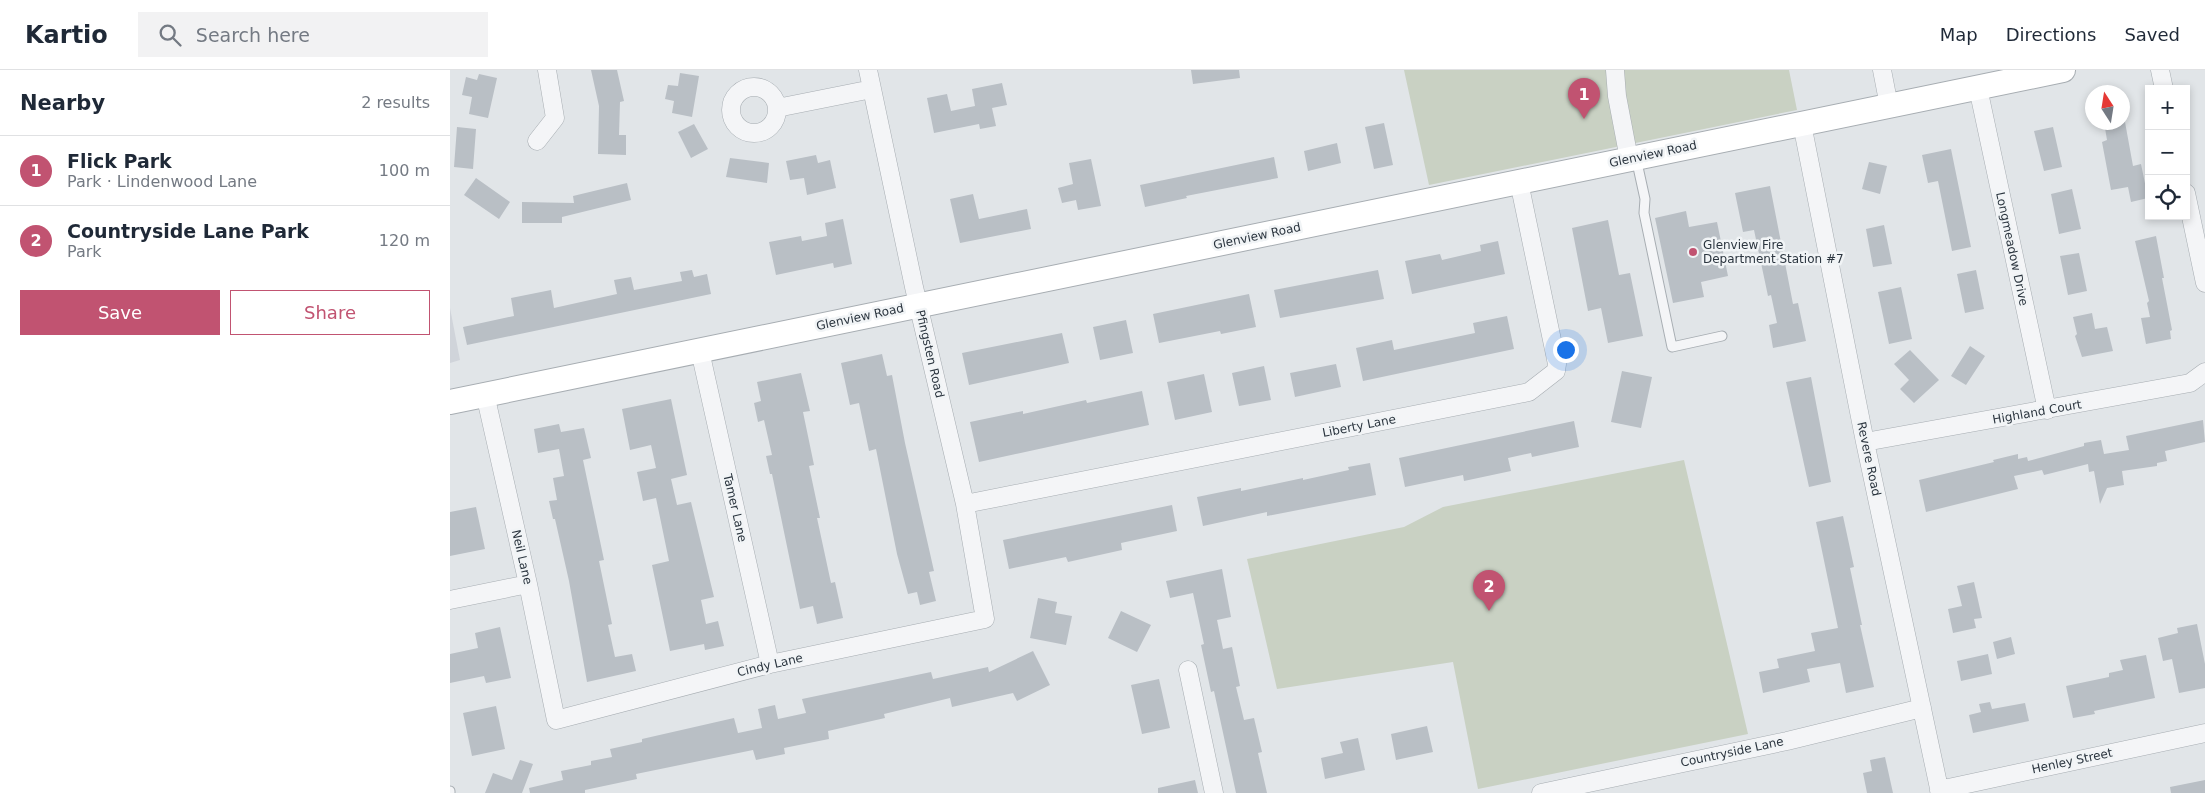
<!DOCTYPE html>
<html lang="en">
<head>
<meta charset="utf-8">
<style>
	:root { --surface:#fff; --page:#f2f2f3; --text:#1f2937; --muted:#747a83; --line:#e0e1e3; --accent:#c15371 }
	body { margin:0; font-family:"DejaVu Sans",sans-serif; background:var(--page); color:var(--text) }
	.controls { position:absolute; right:15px; top:15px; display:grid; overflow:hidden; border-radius:0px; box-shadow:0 2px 8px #0003 }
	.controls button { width:45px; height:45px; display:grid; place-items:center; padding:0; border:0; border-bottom:1px solid var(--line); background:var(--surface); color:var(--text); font:25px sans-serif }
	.compass { position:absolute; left:1635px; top:15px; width:45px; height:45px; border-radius:50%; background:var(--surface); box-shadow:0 2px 8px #0003; rotate:348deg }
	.you { position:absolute; left:1115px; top:279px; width:18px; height:18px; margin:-12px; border:4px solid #fff; border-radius:50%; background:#1a73e8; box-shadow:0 0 0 8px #1a73e833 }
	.badge { display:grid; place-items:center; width:32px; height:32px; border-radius:50%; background:var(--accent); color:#fff; font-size:16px; font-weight:700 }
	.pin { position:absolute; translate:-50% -41px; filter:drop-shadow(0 1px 2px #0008) }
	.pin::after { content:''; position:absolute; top:26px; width:18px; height:15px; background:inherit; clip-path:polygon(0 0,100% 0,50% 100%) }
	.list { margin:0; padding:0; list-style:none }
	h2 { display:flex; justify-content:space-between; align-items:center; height:65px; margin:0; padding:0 20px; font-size:21px }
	h2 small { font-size:16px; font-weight:400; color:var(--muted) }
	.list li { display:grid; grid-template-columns:32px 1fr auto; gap:15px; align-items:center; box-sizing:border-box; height:70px; padding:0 20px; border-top:1px solid var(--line) }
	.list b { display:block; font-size:19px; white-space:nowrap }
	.list p { margin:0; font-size:16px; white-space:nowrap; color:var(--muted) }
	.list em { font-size:16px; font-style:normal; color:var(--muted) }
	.actions { display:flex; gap:10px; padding:15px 20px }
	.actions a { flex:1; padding:11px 0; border:1px solid var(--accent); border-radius:0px; text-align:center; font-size:18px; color:var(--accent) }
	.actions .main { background:var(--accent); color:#fff }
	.icon { flex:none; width:28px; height:28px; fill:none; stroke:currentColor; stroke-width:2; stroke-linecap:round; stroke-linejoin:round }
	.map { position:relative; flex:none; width:1755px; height:723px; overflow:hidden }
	header { display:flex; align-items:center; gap:30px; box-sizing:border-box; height:70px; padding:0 25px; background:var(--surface); border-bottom:1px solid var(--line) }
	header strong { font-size:24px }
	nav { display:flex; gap:28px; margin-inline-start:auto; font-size:18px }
	.search { width:350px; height:45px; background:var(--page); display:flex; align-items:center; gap:12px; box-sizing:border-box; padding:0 18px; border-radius:0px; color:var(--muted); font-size:19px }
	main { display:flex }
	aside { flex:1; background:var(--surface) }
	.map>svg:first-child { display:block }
	.built { fill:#d0d4da }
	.green { fill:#c9d1c3 }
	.building { fill:#b9bfc5 }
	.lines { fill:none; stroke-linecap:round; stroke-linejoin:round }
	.service-casing { stroke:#a7adb2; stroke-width:11 }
	.minor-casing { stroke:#a7adb2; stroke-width:19 }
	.secondary-casing { stroke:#a7adb2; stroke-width:26 }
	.service { stroke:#f4f5f7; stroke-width:9 }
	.minor { stroke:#f4f5f7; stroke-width:18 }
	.secondary { stroke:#fff; stroke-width:24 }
	.poi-dot { fill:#c15371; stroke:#f1f4f6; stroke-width:2 }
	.labels { text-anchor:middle; stroke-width:5; stroke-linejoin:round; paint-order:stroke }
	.street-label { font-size:12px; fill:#2b353f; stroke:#f1f4f6 }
	.poi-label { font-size:12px; fill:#2b353f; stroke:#f1f4f6; text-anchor:start }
</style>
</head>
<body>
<header>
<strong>Kartio</strong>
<div class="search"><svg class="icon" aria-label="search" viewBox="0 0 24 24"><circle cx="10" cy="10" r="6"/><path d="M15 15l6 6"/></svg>Search here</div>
<nav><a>Map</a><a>Directions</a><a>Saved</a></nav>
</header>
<main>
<aside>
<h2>Nearby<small>2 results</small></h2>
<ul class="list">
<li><span class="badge">1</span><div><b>Flick Park</b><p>Park · Lindenwood Lane</p></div><em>100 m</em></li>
<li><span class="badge">2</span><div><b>Countryside Lane Park</b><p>Park</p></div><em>120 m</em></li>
</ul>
<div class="actions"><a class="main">Save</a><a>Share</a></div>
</aside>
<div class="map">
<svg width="1755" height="723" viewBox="0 0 1755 723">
	<rect width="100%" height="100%" fill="#e1e5e8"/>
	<path class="built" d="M0 238 10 290 0 293Z"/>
	<path class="green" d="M954 0H1339L1347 40 979 115Z
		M1234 390 1298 664 1028 719 1003 592 827 619 797 489 954 457 993 437Z"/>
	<path class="building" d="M141 0H167L174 31 170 32 169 65H176V85L148 84 149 36Z
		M741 0H789L790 8 743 14Z
		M230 3 249 6 242 47 222 43 224 31 215 29 218 15 228 16Z
		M29 4 47 8 38 48 19 44 22 27 12 25 16 7 27 10Z
		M552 13 557 35 542 38 546 56 530 59 529 54 484 63 477 28 497 24 501 41 525 36 522 19Z
		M1654 52H1675L1683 96 1691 94 1698 128 1681 132 1678 117 1661 120 1652 72 1657 70Z
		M934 53 943 95 924 99 915 57Z
		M244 54 258 79 241 88 228 62Z
		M7 57 26 59 23 99 4 97Z
		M1603 57 1612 97 1594 101 1584 61Z
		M887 73 891 93 858 101 854 81Z
		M1501 79 1521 177 1502 181 1488 111 1478 113 1472 85Z
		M366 85 368 93 380 90 386 118 357 125 354 108 340 110 336 91Z
		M824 87 828 108 736 126 737 128 695 137 690 115Z
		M280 88 319 93 317 113 276 107Z
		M641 89 651 136 628 140 626 130 612 133 608 118 623 114 619 93Z
		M1419 92 1437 96 1430 124 1412 119Z
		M26 108 60 132 49 149 14 125Z
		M177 113 181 130 112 147V153H72V132L124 133 123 126Z
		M1320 116 1343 234 1348 233 1356 271 1323 278 1319 255 1327 253 1321 225 1318 226 1304 160 1293 162 1285 123Z
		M1622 119 1631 159 1609 164 1601 124Z
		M523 124 529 149 577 139 581 159 510 173 500 129Z
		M1236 141 1239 157 1267 152 1278 206 1251 212 1254 227 1223 233 1205 148Z
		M393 149 402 194 384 198 383 193 326 205 319 172 351 166 352 171 377 166 375 153Z
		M1158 150 1169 205 1180 203 1193 266 1158 273 1151 238 1138 241 1122 158Z
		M1434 155 1442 194 1423 197 1416 159Z
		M1706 166 1714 208H1712L1722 260 1720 261 1721 269 1696 274 1691 248 1700 247 1697 233 1699 231 1685 171Z
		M1048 171 1055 204 962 224 955 191 990 184 992 190 1031 181 1030 175Z
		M1629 183 1637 221 1618 225 1610 186Z
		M242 200 244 207 257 204 261 224 17 275 13 257 64 246 61 228 101 220 104 238 167 224 164 210 181 207 184 220 232 211 230 202Z
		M928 200 934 229 830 248 824 220Z
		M1526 200 1534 239 1515 243 1507 204Z
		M1451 217 1462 269 1439 274 1428 222Z
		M799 224 806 257 771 264 770 261 709 273 703 244Z
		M1642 243 1645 259 1657 257 1663 281 1632 287 1625 266 1627 264 1623 247Z
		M1057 246 1064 279 913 311 906 278 942 270 944 280 1025 263 1023 253Z
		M676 250 683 283 650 290 643 257Z
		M612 263 619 293 519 315 512 283Z
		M1520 276 1535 286 1516 315 1501 306Z
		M1460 280 1489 310 1464 333 1450 319 1459 310 1444 294Z
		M432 284 437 306 442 305 455 373 484 501 479 502 486 531 470 535 467 522 458 524 447 484 426 379 419 381 409 333 400 335 391 293Z
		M886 294 891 317 845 327 840 303Z
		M814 296 821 330 789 336 782 303Z
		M1172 301 1202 307 1191 358 1161 352Z
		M351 303 360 341 353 342 364 395 359 396 370 448H367L381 513 385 512 393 548 367 554 363 536 350 539 322 404H320L316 386 322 385 314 350 308 352 304 333 311 331 307 312Z
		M754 304 762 342 725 350 717 312Z
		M1361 307 1381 412 1359 417 1336 312Z
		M692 321 699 355 529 392 520 352 573 341V344L636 330 637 333Z
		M221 329 237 405 221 409 227 435 241 432 264 527 251 530 256 554 268 551 274 576 255 580 254 574 220 581 202 495 219 491 206 428 193 431 187 402 206 398 201 375 180 380 172 339Z
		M1753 350 1755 372 1715 381 1717 391 1707 393V396L1672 401 1674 415 1657 418 1650 434 1644 401 1639 402 1638 394 1594 405 1592 400 1564 406 1568 419 1476 442 1469 410 1544 392 1543 390 1568 384V389L1577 387 1578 391 1634 376V373L1651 370 1654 384 1679 380 1676 366Z
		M1124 351 1129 377 1082 387 1081 383 1058 388 1061 401 1014 411 1013 405 955 417 949 388Z
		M109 354 111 362 134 358 141 388 133 390 154 490 149 491 162 554 158 555 165 587 182 584 186 601 137 612 119 511 105 449H103L99 431 107 430 103 408 114 406 109 379 88 383 84 359Z
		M920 393 926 425 817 446V442L753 456 747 427 791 418V421L853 408V410L899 400 898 397Z
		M722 435 727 461 671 473 672 480 618 492 616 487 559 499 553 470Z
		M26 437 35 479 0 486V442Z
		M1393 446 1404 497 1400 498 1412 555H1410L1424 617 1396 623 1390 593 1357 599 1360 612 1313 623 1309 602 1329 598 1327 589 1365 581 1361 563 1388 558 1366 452Z
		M772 499 781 547 767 550 773 579 782 577 790 616 786 617 794 650 804 648 812 682 808 683 817 723H786L764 621 761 622 751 575 754 574 743 523 720 528 716 511Z
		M1524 512 1532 548 1524 549 1526 558 1503 563 1498 539 1512 536 1507 516Z
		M588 528 607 532 605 543 622 546 616 575 580 568Z
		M671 541 701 555 687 582 658 568Z
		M1747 554 1755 594V618L1729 623 1722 589 1713 591 1708 568 1728 563 1727 558Z
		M50 557 61 608 36 613 34 606 0 613V584L28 578 25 563Z
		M1561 567 1565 584 1547 589 1543 572Z
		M583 581 600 615 567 631 563 623 502 637 500 628 434 644 435 648 378 661 379 669 334 678 335 684 306 690 303 680 186 704 187 709 135 720V723H80L79 718 113 710 111 701 141 695V691L162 687 160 679 192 672V669L284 648 288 663 312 658 308 639 325 635 328 649 356 643 352 629 481 602 483 609 538 597 539 602Z
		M1538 584 1542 604 1511 611 1507 591Z
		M1696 585 1705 628 1644 641 1645 644 1623 648 1616 616 1659 607V603L1673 600 1670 590Z
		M709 609 720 658 692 664 681 615Z
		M1540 632 1542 639 1575 633 1579 651 1523 663 1519 645 1531 642 1529 634Z
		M46 636 55 679 22 686 13 643Z
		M977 656 983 682 946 690 941 664Z
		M908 668 915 700 875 709 871 688 893 683 890 672Z
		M1435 687 1443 723H1417L1413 703 1422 701 1420 690Z
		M70 690 83 694 72 723H35L43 703 62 710Z
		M745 710 748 723H708V718Z
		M1755 710V723H1721L1720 717Z"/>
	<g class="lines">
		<defs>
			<path id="service" d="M1186 88 1195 129 1194 143 1222 277 1272 266
				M0 721V723"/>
			<path id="minor" d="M1165 0 1167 26 1179 89
				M1432 0 1439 36
				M1710 0 1714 19
				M281 40a23 23 0 1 1 46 0a23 23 0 1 1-46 0Z
				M1528 18 1597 340
				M327 38 422 19
				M1352 54 1415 372 1490 723
				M87 71 105 48 97 0
				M1736 123 1755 213
				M250 281 320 594
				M35 324 78 514 106 650 320 594 535 549 515 434 464 217 418 0
				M1415 372 1740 313 1755 302
				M515 434 1079 322 1106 301 1107 294 1069 112
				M0 530 78 514
				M738 600 764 723
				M1489 720 1755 663
				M1091 723 1337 671 1472 638"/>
			<path id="secondary" d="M0 332 1613 0"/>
		</defs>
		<use href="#service" class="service-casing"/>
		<use href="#minor" class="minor-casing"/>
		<use href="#secondary" class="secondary-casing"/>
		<use href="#service" class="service"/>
		<use href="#minor" class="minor"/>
		<use href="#secondary" class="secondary"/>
	</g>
	<circle class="poi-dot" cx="1243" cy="182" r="5"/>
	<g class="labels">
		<g class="street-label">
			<text transform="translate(1203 84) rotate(-12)" y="4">Glenview Road</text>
			<text transform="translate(807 166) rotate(-12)" y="4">Glenview Road</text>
			<text transform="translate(1562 179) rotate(78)" y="4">Longmeadow Drive</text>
			<text transform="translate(410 247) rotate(-12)" y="4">Glenview Road</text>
			<text transform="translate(480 284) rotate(77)" y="4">Pfingsten Road</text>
			<text transform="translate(1587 342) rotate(-10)" y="4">Highland Court</text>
			<text transform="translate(909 356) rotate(-11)" y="4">Liberty Lane</text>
			<text transform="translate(1419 389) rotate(78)" y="4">Revere Road</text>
			<text transform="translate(285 438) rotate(77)" y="4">Tamer Lane</text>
			<text transform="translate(72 487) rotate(77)" y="4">Neil Lane</text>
			<text transform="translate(320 595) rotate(-13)" y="4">Cindy Lane</text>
			<text transform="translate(1282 682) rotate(-12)" y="4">Countryside Lane</text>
			<text transform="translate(1622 691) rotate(-12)" y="4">Henley Street</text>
		</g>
		<g class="poi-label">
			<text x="1253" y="179">Glenview Fire<tspan x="1253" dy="14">Department Station #7</tspan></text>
		</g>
	</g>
</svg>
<div class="controls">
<button>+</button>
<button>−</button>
<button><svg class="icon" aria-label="locate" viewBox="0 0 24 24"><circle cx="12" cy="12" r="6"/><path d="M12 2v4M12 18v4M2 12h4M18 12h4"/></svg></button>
</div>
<svg class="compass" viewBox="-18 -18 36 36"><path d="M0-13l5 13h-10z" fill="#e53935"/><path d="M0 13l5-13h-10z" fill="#747a83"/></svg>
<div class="you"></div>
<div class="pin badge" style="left:1134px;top:49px">1</div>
<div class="pin badge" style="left:1039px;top:541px">2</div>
</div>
</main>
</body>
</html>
